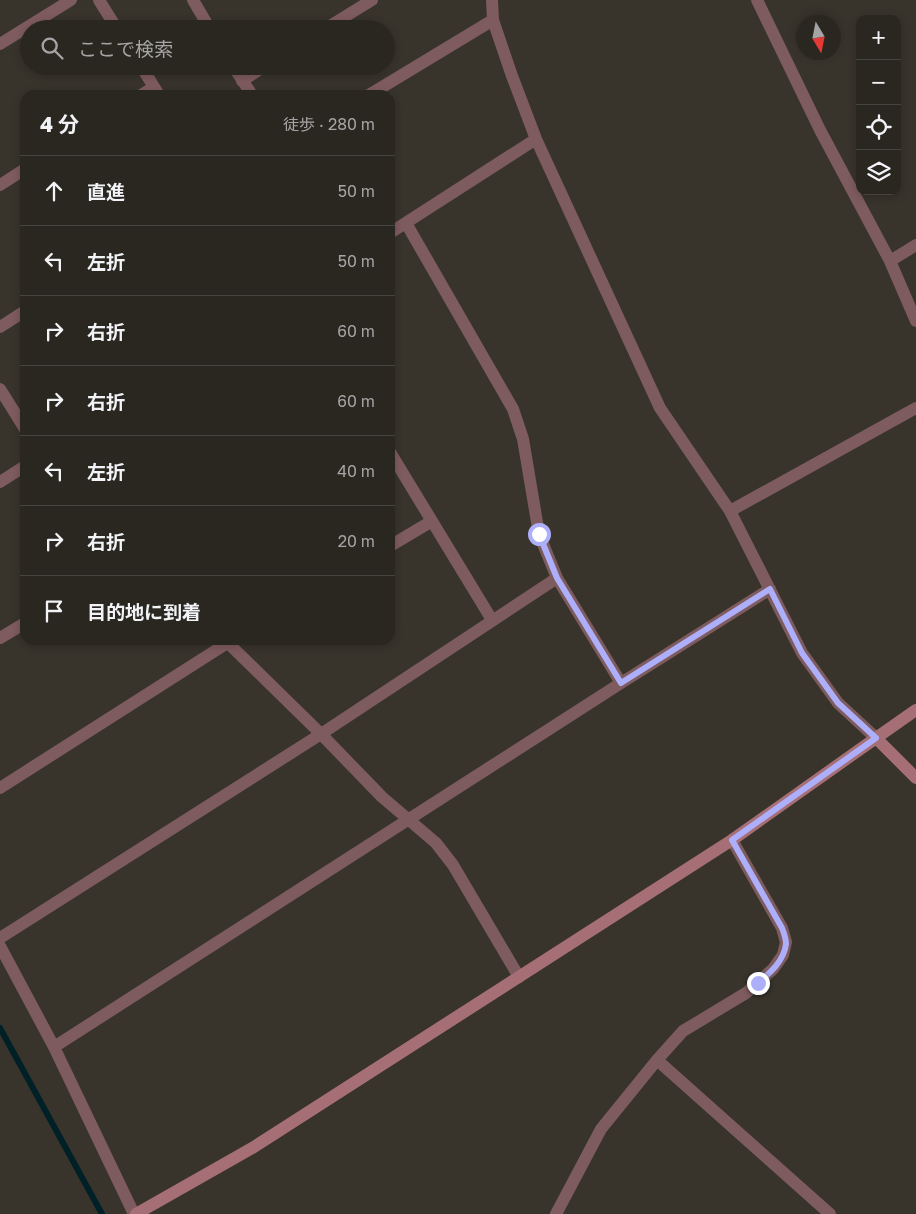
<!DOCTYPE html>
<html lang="ja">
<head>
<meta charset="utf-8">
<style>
	:root { --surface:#2a2721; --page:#36332e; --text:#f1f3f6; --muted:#a5a5a5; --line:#46443f }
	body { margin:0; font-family:"Golos Text","Noto Sans JP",sans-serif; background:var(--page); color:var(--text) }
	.controls { position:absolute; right:15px; top:15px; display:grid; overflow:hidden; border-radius:10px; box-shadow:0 2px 8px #0003 }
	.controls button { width:45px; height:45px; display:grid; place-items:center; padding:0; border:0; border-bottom:1px solid var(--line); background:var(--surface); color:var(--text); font:25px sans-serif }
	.compass { position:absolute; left:796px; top:15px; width:45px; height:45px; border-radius:50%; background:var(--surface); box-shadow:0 2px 8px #0003; rotate:170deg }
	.stop { position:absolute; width:15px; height:15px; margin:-11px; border:4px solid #adaffb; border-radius:50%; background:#fff }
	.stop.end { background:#adaffb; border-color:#fff; box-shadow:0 1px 5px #0008 }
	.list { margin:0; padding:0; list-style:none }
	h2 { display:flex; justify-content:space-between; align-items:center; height:65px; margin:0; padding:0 20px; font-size:21px }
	h2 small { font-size:16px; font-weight:400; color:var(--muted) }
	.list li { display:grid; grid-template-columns:32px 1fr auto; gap:15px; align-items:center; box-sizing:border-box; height:70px; padding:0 20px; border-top:1px solid var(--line) }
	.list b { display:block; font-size:19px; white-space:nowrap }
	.list em { font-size:16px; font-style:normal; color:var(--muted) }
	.icon { flex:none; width:28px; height:28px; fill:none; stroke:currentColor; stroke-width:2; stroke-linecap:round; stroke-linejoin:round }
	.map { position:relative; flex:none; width:916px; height:1214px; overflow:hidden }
	.search { position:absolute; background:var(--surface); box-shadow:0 2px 8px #0003; left:20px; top:20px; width:375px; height:55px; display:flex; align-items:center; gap:12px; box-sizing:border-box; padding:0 18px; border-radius:28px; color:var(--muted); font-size:19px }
	.panel { position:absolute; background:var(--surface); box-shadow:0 2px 8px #0003; left:20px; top:90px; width:375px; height:555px; border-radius:15px }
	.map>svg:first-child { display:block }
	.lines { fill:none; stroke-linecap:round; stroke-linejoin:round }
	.stream { stroke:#002027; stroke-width:6 }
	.street { stroke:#7e5b5e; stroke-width:12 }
	.secondary { stroke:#a66f75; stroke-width:12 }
	.route { stroke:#adaffb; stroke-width:6 }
</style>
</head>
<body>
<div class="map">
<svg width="916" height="1214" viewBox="0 0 916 1214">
	<rect width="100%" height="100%" fill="#38342c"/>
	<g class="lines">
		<path class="stream" d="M0 1028 102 1214"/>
		<path class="street" d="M99 0 117 29
			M193 0 210 29
			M492 0 493 20 512 76 536 139 660 408 730 511 802 653 838 703 876 738
			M757 0 820 130 890 261 916 321
			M325 29 372 0
			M0 44 71 0
			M141 66 159 95
			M233 66 252 95
			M242 81 265 66
			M141 95 154 87
			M369 95 493 20
			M0 185 25 169
			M406 223 513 409 523 439 539 534 557 578
			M390 233 536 139
			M890 261 916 245
			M0 327 25 311
			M0 389 25 429
			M390 452 492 620
			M0 482 25 466
			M730 511 916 408
			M390 546 432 521
			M0 638 25 623
			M225 640 321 734 382 797 436 843 453 865 519 977
			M0 788 232 640
			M0 938 321 734 557 578 621 683
			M0 946 54 1047 134 1214
			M54 1047 621 683 770 589
			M657 1060 830 1214
			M556 1214 601 1129 657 1060 683 1031 746 993 773 969 783 955 786 942 782 928 732 840"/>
		<path class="secondary" d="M916 710 876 738 916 778
			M136 1214 254 1147 732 840 876 738"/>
	</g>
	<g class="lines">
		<path class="route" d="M539 534 557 578 621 683 770 589 802 653 838 703 876 738 732 840 782 928C784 933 786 939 786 944 784 961 770 973 758 983"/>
	</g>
</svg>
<div class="controls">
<button>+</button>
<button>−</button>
<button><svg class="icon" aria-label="locate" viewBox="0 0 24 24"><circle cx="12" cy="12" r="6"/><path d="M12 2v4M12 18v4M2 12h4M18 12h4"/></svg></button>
<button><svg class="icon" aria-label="layers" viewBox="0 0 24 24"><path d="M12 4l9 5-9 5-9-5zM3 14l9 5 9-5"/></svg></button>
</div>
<svg class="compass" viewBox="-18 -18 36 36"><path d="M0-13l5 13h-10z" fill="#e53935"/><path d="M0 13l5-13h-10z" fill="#a5a5a5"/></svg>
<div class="stop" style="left:539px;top:534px"></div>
<div class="stop end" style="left:758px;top:983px"></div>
<div class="search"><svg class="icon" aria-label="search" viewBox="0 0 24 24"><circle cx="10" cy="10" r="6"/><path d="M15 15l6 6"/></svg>ここで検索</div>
<section class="panel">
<h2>4 分<small>徒歩 · 280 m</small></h2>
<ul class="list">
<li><svg class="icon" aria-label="ahead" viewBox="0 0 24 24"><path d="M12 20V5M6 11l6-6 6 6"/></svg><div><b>直進</b></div><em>50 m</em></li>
<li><svg class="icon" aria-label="left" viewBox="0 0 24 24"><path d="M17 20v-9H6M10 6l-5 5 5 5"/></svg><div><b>左折</b></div><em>50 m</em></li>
<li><svg class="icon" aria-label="right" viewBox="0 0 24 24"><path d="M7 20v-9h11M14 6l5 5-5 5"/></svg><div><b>右折</b></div><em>60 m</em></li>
<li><svg class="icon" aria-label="right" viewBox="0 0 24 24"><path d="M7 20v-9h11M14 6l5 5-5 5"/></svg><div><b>右折</b></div><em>60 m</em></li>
<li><svg class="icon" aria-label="left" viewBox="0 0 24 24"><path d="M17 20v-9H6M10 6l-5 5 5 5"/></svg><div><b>左折</b></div><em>40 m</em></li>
<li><svg class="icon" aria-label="right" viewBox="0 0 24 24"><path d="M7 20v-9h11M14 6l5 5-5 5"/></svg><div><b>右折</b></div><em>20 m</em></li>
<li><svg class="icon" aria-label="arrive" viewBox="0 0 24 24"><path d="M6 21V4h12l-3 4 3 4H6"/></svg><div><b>目的地に到着</b></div></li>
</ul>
</section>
</div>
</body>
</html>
